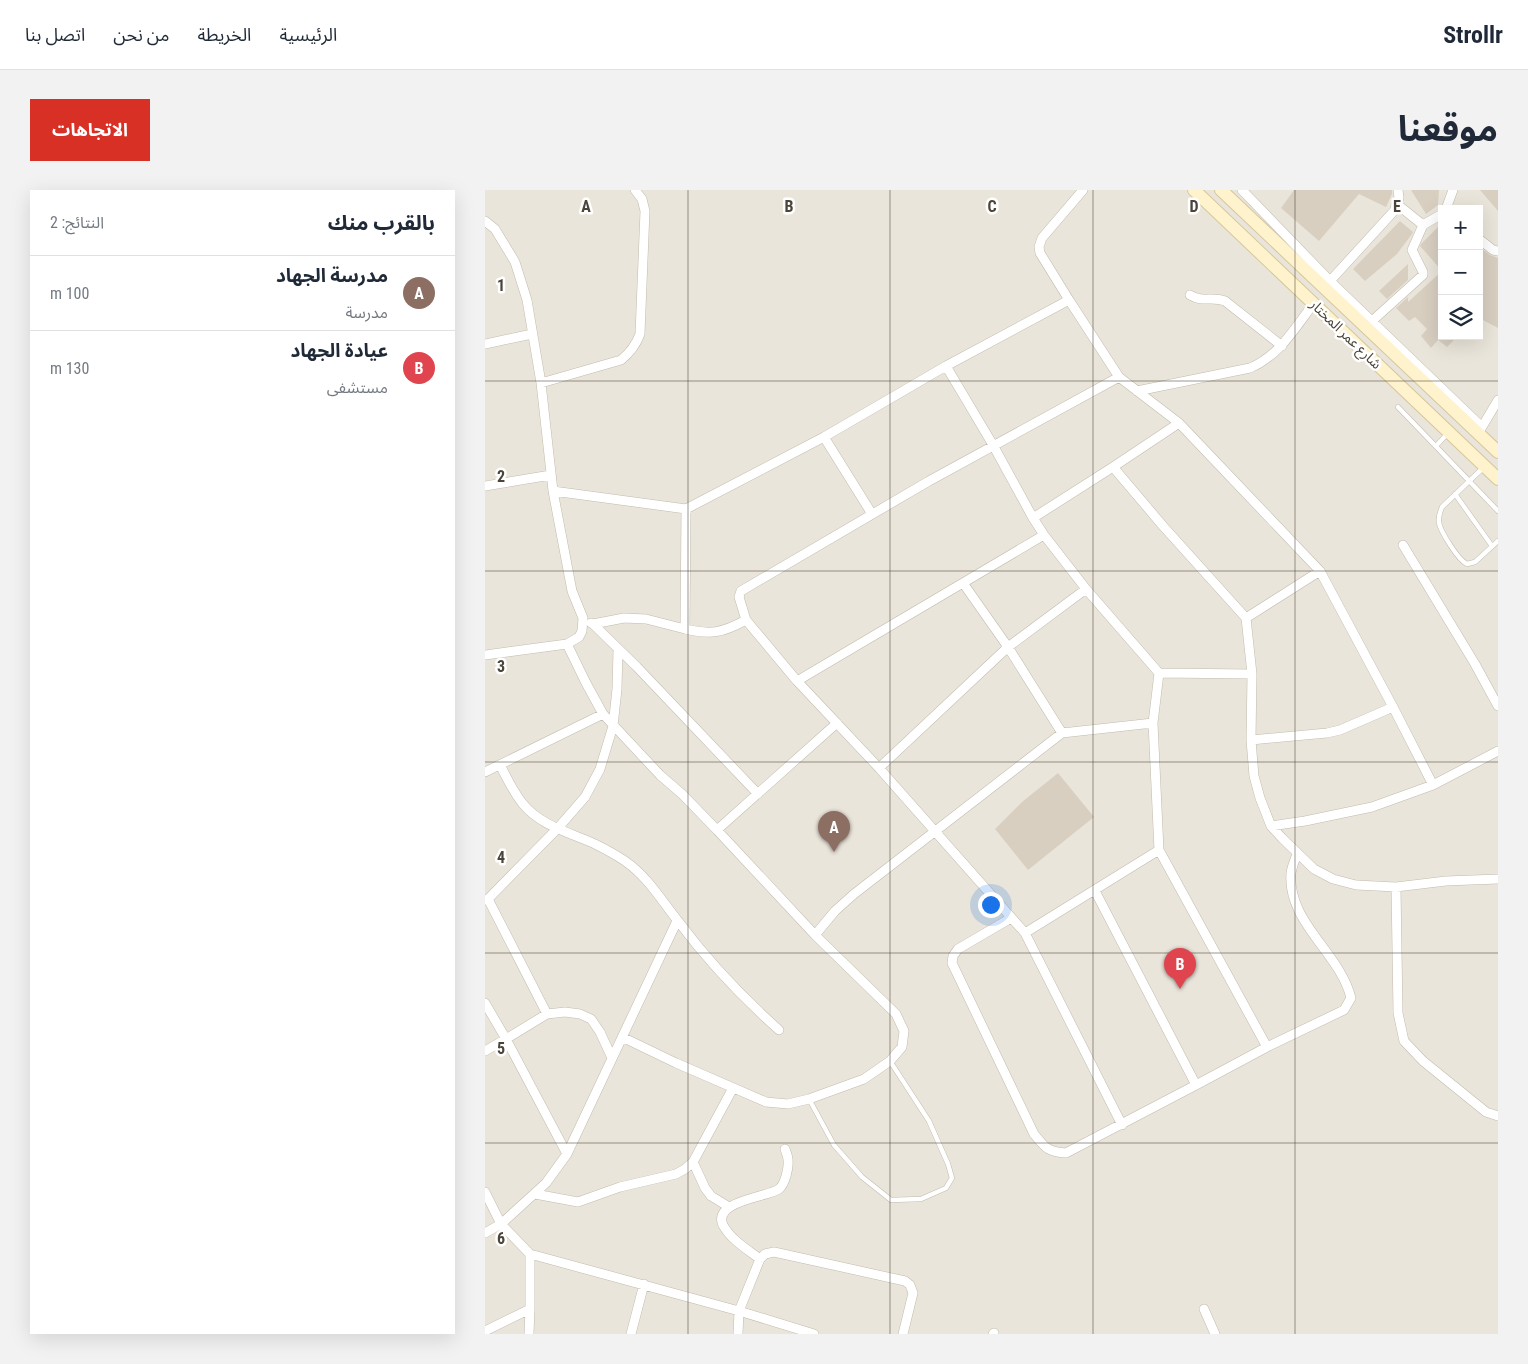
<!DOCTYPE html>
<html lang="ar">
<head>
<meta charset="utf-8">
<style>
	:root { --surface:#fff; --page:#f2f2f3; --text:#1f2937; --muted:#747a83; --line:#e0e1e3; --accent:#d93025 }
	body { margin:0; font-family:"Roboto Condensed","Noto Sans Arabic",sans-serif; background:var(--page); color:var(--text); direction:rtl }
	.controls { position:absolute; right:15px; top:15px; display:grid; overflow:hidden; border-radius:0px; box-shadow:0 5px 20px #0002 }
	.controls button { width:45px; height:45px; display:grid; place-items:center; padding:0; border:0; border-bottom:1px solid var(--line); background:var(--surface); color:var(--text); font:25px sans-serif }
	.you { position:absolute; left:505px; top:714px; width:18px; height:18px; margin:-12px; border:4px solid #fff; border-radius:50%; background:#1a73e8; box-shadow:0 0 0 8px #1a73e833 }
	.badge { display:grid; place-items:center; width:32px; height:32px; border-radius:50%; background:var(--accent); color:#fff; font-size:16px; font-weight:700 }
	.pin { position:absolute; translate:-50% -41px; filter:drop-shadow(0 1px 2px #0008) }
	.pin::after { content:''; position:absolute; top:26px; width:18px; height:15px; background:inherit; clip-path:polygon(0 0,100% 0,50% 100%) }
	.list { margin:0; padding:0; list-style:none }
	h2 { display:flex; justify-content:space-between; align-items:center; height:65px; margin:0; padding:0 20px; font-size:21px }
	h2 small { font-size:16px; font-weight:400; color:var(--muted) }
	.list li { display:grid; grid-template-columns:32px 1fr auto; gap:15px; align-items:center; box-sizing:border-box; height:75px; padding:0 20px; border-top:1px solid var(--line) }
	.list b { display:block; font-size:19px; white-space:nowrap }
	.list p { margin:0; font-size:16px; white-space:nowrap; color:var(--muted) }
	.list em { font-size:16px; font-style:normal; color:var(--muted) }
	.icon { flex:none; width:28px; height:28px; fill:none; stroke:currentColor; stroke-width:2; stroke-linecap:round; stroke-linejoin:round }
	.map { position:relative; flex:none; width:1013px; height:1144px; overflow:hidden; direction:ltr; border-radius:0px }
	header { display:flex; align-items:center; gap:30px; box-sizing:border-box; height:70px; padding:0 25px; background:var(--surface); border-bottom:1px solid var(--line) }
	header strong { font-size:24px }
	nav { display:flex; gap:28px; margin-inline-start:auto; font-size:18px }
	.intro { display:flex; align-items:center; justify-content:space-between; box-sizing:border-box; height:120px; padding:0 30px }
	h1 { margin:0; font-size:35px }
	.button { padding:12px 22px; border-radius:0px; background:var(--accent); color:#fff; font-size:18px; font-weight:700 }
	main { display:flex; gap:30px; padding:0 30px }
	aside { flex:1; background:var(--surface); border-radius:0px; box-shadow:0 5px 20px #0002 }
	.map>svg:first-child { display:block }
	.residential { fill:#eae5da; fill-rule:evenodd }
	.building { fill:#d8cfc1 }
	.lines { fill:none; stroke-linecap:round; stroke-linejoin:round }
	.lane-casing { stroke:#c2bbae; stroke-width:5.5 }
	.street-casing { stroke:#c2bbae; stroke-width:10 }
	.secondary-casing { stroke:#d6c79b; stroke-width:14 }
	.lane { stroke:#fff; stroke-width:4.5 }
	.street { stroke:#fff; stroke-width:9 }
	.secondary { stroke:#fff3cd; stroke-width:12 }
	.grid { fill:none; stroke:#4b4439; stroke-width:1; stroke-opacity:0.55 }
	.labels { text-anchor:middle; stroke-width:5; stroke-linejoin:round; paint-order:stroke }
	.street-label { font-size:14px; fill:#4b4439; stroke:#fff }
	.grid-label { font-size:16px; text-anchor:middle; font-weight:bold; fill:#4b4439; stroke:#fff; stroke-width:5; stroke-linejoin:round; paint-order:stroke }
</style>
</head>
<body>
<header>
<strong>Strollr</strong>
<nav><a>الرئيسية</a><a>الخريطة</a><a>من نحن</a><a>اتصل بنا</a></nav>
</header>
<div class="intro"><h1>موقعنا</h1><a class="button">الاتجاهات</a></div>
<main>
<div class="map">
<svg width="1013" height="1144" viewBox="0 0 1013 1144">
	<rect width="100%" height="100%" fill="#f6f3ec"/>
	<path class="residential" d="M0 0H1013V1144H0ZM957 19H994V146H957Z"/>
	<path class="building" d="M809 0H907V4L901 17 874 4 834 51 796 18Z
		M926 0H954L953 15 941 24Z
		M995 0H1013V21Z
		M915 31 928 42 927 44 912 64 880 91 868 79Z
		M957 33V146H973L962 157 953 150 946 158 936 146 942 139 930 127 924 131 911 118 923 107V112L957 81 935 56 937 53Z
		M994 57 1005 65 1013 68V138L994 128Z
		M923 74V90L902 109 894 101Z
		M573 583 609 627 543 680 510 639 537 612Z"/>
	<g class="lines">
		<defs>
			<path id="lane" d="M913 217 1013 321
				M951 256 963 243
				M999 277 957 317C955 322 953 327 954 333 956 342 973 370 982 374L990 372 1013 351
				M970 304 1007 356
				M324 909 349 955 377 987 406 1010 436 1009 461 998 467 988 463 974 444 931 405 871"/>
			<path id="street" d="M757 0 845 91 997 237
				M913 15 938 35 957 24
				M961 19 968 0
				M0 31 10 39 30 72 42 110 56 193 68 301 87 401 98 428 97 441 94 447 82 454 0 465
				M994 49 1008 60 1013 61
				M845 91 909 21 914 8 913 0
				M705 105C718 113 726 106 740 111L797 156
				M584 110 555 63 554 57 557 48 598 0
				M887 131 938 85V82L927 60 938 35
				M0 154 47 144
				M461 176 508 255 548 328 559 345 601 399 674 483
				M634 187 444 291 256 401 254 407 261 430 312 491 394 578 540 743 674 660 668 533 674 483 767 484
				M56 193 136 170C146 162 151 155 155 144L160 21 157 9 150 0
				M652 201 765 178C794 166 810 138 829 113
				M694 233 628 277 678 336 761 428 767 484 766 550 769 586 775 608 786 636 797 648 829 679 848 689 871 695 911 697 961 691 1013 689
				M994 242 1013 210
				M339 247 387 324
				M0 296 66 285
				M68 301 201 319 339 247 461 176 584 110 634 187 694 233 835 381 908 517 948 595 887 617 820 631 786 636
				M201 319 200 439C226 445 237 443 261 430
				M548 328 628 277
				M918 355 990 474 1013 516
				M478 393 523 457 577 543
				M761 428 835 381
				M106 433 108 434 139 428 161 429 200 439
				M108 434 152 477 273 604
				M82 454 101 493 118 524 175 585 197 604 232 640 352 533
				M312 491 559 345
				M766 550 842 543 855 540 908 517
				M15 575C22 588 28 602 38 614 56 636 86 643 110 654 120 659 131 665 140 671 163 687 176 710 193 731 223 771 257 807 294 840
				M394 578 523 457 601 399
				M0 582 118 524
				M948 595 1013 561
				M911 697 913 823 919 851 938 871 1001 922 1013 926
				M610 701 711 895 782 857 674 660
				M3 709 73 638 100 607 115 579 128 536 132 499 133 459
				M0 710 3 709 62 824
				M526 728 473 759 468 766 467 773 549 944C560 957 562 962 581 963L711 895
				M540 743 637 935
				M330 745 350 721 369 704 577 543 668 533
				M0 813 21 849 82 964
				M137 847 191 873 281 912 303 914 324 909 379 889 405 871 417 857 419 841 411 824 330 745 232 640
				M782 857 859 820 866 808C855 763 802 732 806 683 807 676 810 670 812 664
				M0 861 21 849 62 824 80 822 95 824 106 829 115 842 127 868
				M208 972 220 998 226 1006 244 1017
				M0 1002 16 1034 0 1043
				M50 1004 93 1012 135 997 191 984 200 979 208 972 248 898
				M45 1064 254 1121 329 1144
				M275 1069C263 1060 245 1049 238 1035 227 1011 283 1007 294 999 300 994 304 978 303 970 303 966 301 962 300 959
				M719 1119 730 1144
				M0 1141 45 1119V1064L16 1034 61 993 82 964 192 731
				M44 1144 45 1119
				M146 1144 159 1094
				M253 1144 254 1121 275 1069 280 1064 289 1062 420 1091 425 1095 428 1103 418 1144
				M508 1144 509 1143"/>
			<path id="secondary" d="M709 0 1013 289
				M736 0 1013 262"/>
		</defs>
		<use href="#lane" class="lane-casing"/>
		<use href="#street" class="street-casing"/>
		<use href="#secondary" class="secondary-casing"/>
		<use href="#lane" class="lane"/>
		<use href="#street" class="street"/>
		<use href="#secondary" class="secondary"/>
	</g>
	<path class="grid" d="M203 0V1144M405 0V1144M608 0V1144M810 0V1144M0 191H1013M0 381H1013M0 572H1013M0 763H1013M0 953H1013"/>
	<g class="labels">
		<g class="street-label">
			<text transform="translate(861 144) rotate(44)" y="5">شارع عمر المختار</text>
		</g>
	</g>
	<g class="grid-label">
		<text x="101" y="22">A</text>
		<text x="304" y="22">B</text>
		<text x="507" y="22">C</text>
		<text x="709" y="22">D</text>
		<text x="912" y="22">E</text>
		<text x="16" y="101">1</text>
		<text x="16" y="292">2</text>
		<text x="16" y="482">3</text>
		<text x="16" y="673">4</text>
		<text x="16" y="864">5</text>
		<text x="16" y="1054">6</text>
	</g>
</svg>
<div class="controls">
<button>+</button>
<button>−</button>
<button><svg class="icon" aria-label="layers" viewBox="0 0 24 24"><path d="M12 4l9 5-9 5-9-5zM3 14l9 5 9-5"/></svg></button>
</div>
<div class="you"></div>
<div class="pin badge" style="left:349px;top:662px;background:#8d6e63">A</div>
<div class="pin badge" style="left:695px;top:799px;background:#e0444e">B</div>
</div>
<aside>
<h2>بالقرب منك<small>النتائج: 2</small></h2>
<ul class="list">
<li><span class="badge" style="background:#8d6e63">A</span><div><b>مدرسة الجهاد</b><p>مدرسة</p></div><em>100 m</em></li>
<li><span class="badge" style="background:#e0444e">B</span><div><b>عيادة الجهاد</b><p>مستشفى</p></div><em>130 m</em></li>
</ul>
</aside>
</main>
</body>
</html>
